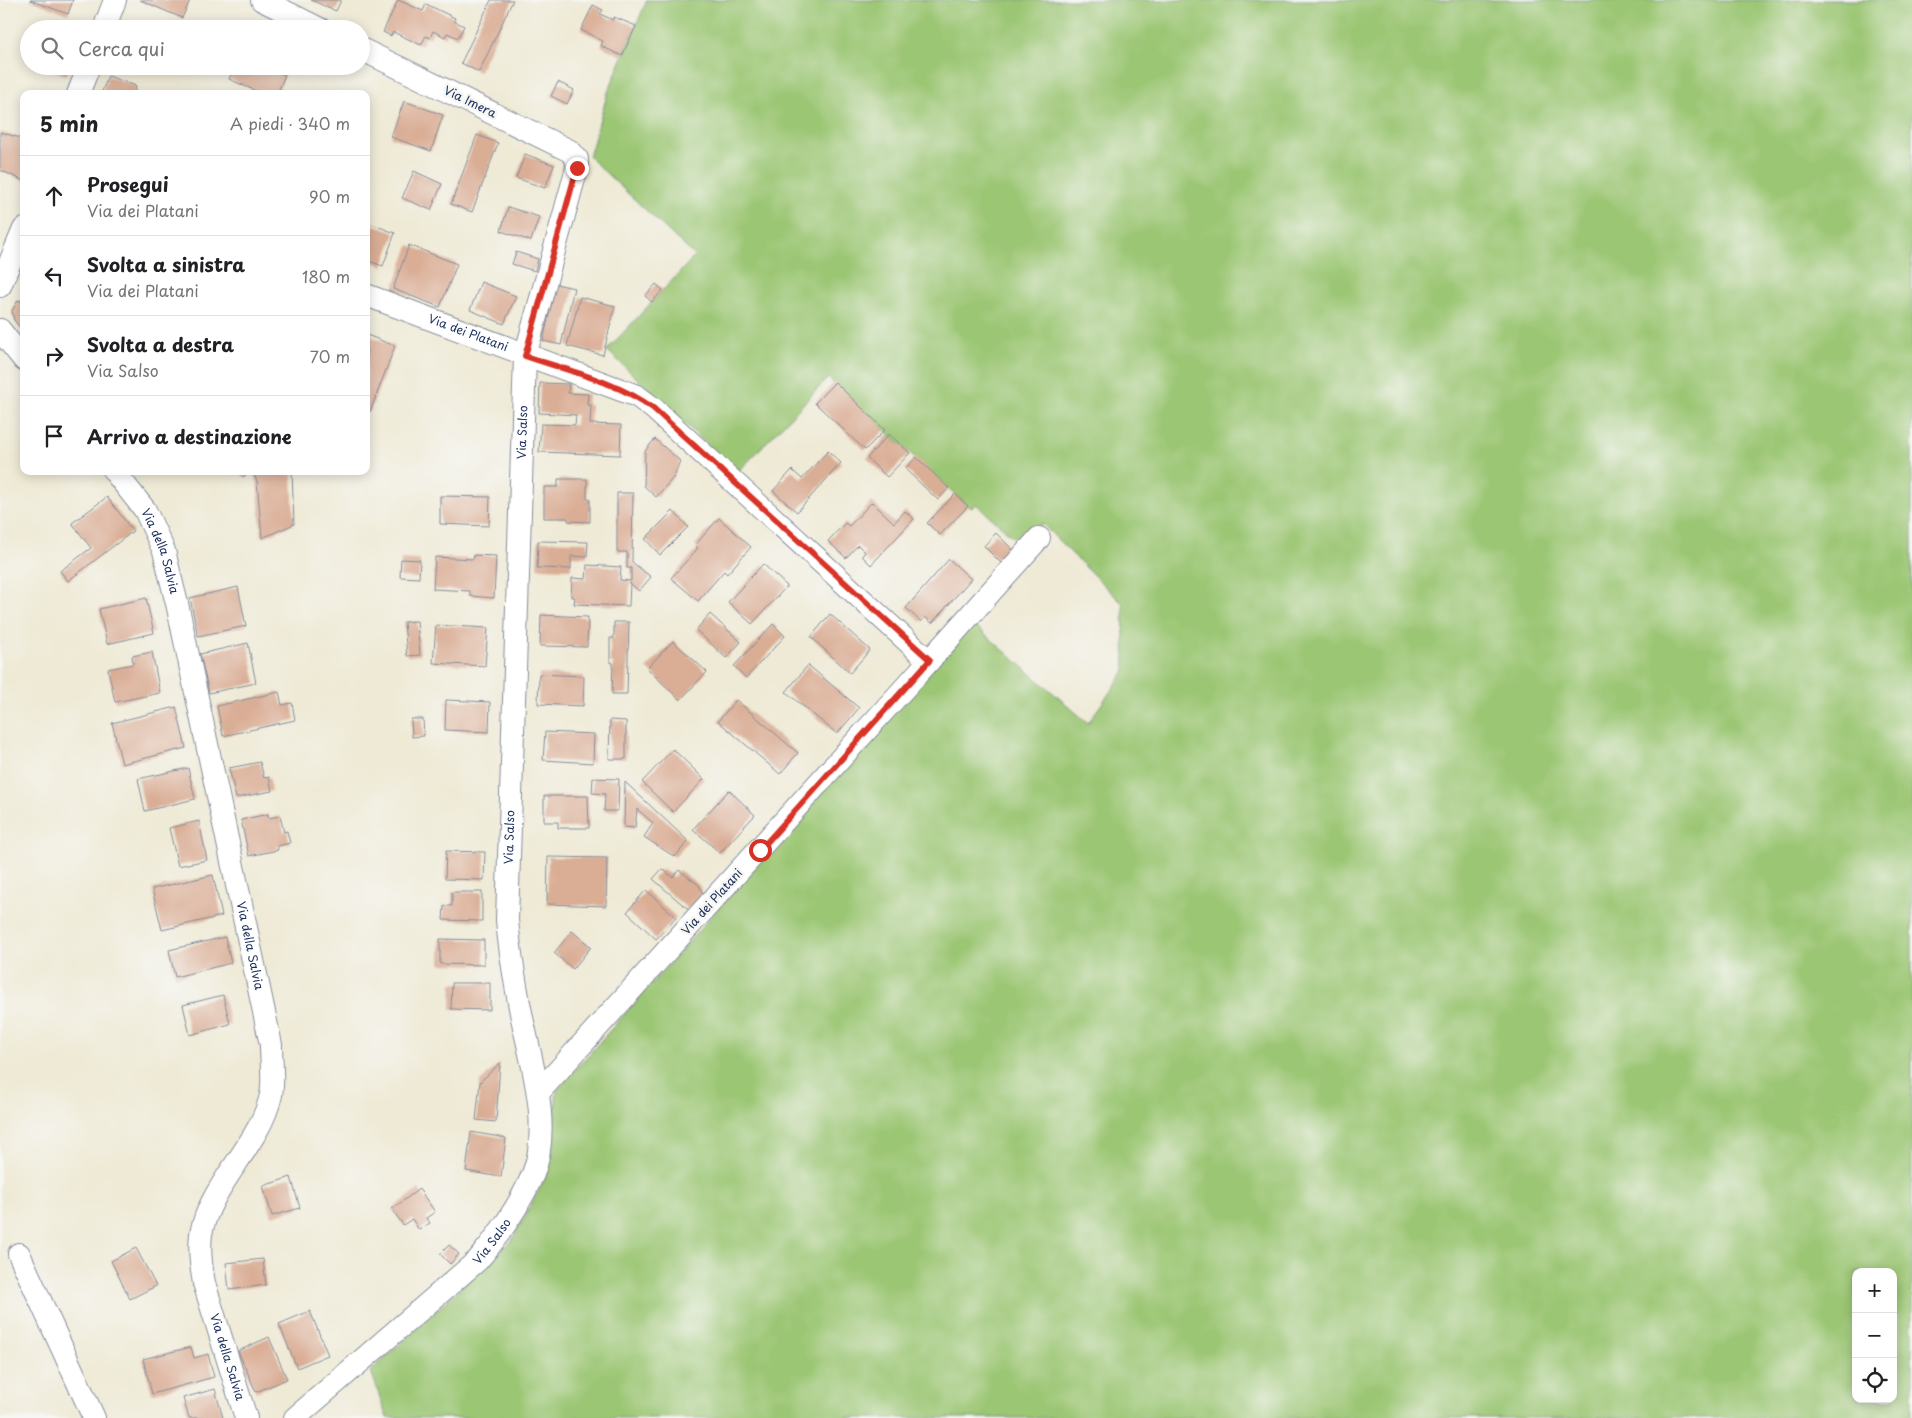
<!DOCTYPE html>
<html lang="it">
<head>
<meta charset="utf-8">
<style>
	:root { --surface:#fff; --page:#f2f2f2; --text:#202124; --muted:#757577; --line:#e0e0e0 }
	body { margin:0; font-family:"Playpen Sans",sans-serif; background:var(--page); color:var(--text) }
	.controls { position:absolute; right:15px; bottom:15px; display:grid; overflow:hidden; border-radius:10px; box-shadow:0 2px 12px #0003 }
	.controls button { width:45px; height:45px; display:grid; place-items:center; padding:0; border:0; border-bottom:1px solid var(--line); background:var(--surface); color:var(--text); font:25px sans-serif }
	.stop { position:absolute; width:15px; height:15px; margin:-11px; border:4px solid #d93025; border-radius:50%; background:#fff }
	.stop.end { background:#d93025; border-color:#fff; box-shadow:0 1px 5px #0008 }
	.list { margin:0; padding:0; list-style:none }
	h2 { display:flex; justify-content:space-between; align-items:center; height:65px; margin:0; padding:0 20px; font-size:21px }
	h2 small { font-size:16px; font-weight:400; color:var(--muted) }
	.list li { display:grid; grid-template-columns:32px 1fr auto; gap:15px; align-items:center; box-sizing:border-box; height:80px; padding:0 20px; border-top:1px solid var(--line) }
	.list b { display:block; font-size:19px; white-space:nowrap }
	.list p { margin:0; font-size:16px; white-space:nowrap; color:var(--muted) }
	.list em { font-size:16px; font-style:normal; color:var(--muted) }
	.icon { flex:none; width:28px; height:28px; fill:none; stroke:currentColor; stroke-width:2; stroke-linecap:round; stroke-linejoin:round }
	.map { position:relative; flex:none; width:1912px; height:1418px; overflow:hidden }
	.search { position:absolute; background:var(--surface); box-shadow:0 2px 12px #0003; left:20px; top:20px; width:350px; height:55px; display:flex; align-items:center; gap:12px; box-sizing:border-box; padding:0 18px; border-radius:28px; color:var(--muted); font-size:19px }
	.panel { position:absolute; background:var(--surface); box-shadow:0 2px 12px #0003; left:20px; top:90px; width:350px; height:385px; border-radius:10px }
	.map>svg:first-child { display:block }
	.green { fill:#9bc673; stroke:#5b7a68; fill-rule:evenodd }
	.building { fill:#daad95 }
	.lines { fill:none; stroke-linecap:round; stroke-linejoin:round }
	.minor-casing { stroke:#858c9a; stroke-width:24 }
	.minor { stroke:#fff; stroke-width:22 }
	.route { stroke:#d93025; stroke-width:6 }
	.labels { text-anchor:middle; stroke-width:5; stroke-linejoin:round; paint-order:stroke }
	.street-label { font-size:12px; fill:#1b2f5e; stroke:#f6f6f2 }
</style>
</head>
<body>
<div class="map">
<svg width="1912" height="1418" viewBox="0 0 1912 1418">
	<rect width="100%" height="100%" fill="#f6f6f2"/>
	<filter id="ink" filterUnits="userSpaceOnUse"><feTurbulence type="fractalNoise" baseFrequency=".02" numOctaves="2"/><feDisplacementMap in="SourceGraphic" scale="10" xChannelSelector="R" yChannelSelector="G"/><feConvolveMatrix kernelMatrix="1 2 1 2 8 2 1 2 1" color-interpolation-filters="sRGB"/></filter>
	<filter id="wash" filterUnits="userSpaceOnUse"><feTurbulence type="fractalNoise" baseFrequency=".0096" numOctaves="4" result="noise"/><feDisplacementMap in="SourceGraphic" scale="20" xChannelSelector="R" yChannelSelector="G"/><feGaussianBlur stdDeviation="1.12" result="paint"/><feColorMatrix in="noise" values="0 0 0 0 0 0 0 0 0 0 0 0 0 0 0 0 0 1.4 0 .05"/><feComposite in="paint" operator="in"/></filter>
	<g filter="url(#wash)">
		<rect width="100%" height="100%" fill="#efead6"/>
		<path class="green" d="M647 0H1912V1418H387L371 1371 512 1240 547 1175 557 1090 972 623 1088 723 1125 671 1123 604 1042 524 1022 545 976 504 972 508 968 506 828 378 737 473 607 350 695 256 589 157 608 92ZM1856 1272H1893V1399H1856Z"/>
		<g id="blocks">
			<path class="building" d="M30 0H73L68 14Z
				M140 0H190L182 18Z
				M311 0H341L336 11Z
				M398 0 423 11 426 4 455 18 454 21 464 26 458 38 447 33 445 37 433 31 430 38 426 36 421 45 393 32 391 36 383 32Z
				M491 0H513L479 72 461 63Z
				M593 5 603 10 600 14 613 20 614 17 636 26 622 56 601 46 603 41 581 30Z
				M42 66H70L66 76Z
				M235 66H264L285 75 277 94H263L229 79Z
				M108 76 136 86 134 94H101Z
				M558 82 574 90 567 104 551 96Z
				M404 101 443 115 431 151 391 137Z
				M0 132 24 139V181L0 170Z
				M477 135 498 143 472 212 451 204Z
				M525 154 554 165 545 188 516 178Z
				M414 171 442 184 431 210 402 198Z
				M508 207 539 217 531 241 501 231Z
				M366 222 395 233 383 266 366 260Z
				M409 245 457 264 440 307 393 289Z
				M516 252 538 259 535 271 512 264Z
				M481 282 516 296 504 324 470 310Z
				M556 284 574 288 561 345 543 341Z
				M656 284 663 290 652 302 645 296Z
				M580 297 615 306 603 355 567 346Z
				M18 300 24 302V333L14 320 12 311Z
				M367 335 395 346 370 412 366 410Z
				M835 382 885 430 865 450 815 403Z
				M540 383 569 384 568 393 588 394 587 405H591L590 424 621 425 620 455 539 452 541 424 575 425 576 415 539 413Z
				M889 434 910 453 887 477 867 458Z
				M655 439 680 461 674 477 656 497 644 486 645 451Z
				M828 451 841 463 797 512 773 491 792 470 802 479Z
				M916 457 949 488 938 500 905 469Z
				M239 471H292L294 524 262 538 257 481 252 471 243 477Z
				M558 479H587V499H590V522L568 521V518H544V487H558Z
				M617 493H633L632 562 651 577 639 591 630 583 629 606 574 604 575 597H571L572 578 586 579 587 565 621 567 620 580 631 581V568H627V552H617Z
				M955 494 968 506 940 535 927 523Z
				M440 496 490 497 489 526 440 524Z
				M107 497 133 531 68 581 60 571 91 548 72 523Z
				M872 502 894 523 905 511 914 519 871 565 862 556 865 552 858 545 846 558 828 541 845 523 849 526Z
				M673 511 688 527 660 555 645 539Z
				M719 518 751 547 727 574 724 571 698 601 671 578 698 548 695 545Z
				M996 533 1015 552 1003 565 984 546Z
				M538 541 588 542 587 557 571 556V569L537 568Z
				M474 555 496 556 494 598 470 596V591L433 589 435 557 473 559Z
				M401 559 420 560 419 578 400 577Z
				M949 559 971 579 932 623 925 617 921 622 906 608Z
				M763 564 787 586 752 624 728 602Z
				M238 587 246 626 198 636 190 598Z
				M146 598 154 633 107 644 99 609Z
				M710 614 741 642 726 658 696 630Z
				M830 614 870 650 850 673 811 637Z
				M541 615 588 617 587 647 540 646Z
				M417 621 420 655 407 656 404 622Z
				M614 622H629L627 694H612L613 663 610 662V638H614Z
				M773 624 785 636 746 678 734 666Z
				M436 625 488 628 485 666 433 663Z
				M673 641 707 672 680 700 647 668Z
				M248 643 256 683 209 693 200 654Z
				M152 652 160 693 115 702 108 669 133 664 132 656Z
				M808 665 859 708 837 734 786 692Z
				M539 674 584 676 583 706 538 704Z
				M279 692 282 705 292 703 295 720 223 736 217 706Z
				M446 700 490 702 489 732 445 730Z
				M736 700 798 753 780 774 718 721Z
				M176 707 186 748 122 764 112 723Z
				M411 719H423L424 736 412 737Z
				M610 720 626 721V759H609Z
				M545 732 594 734 593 763 543 760Z
				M673 749 704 779 673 812 642 782Z
				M260 762 264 778 269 777 272 791 236 798 229 768Z
				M188 768 195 799 145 811 138 779Z
				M593 778 619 779 618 811H604L605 794 592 793Z
				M625 782 688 841 675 857 644 837 653 823 637 809 635 828 624 827Z
				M729 790 755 815 720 853 693 829Z
				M544 796H588L589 828H558V822H544Z
				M268 814 269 818 280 816 284 832 287 831 290 843 277 846 278 850 249 856 241 820Z
				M199 821 207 860 178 866 169 828Z
				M446 851 485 852 484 880 445 879Z
				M548 857 607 858 606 906 547 904Z
				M662 869 673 877 679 870 699 885 703 894 689 910 653 879Z
				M213 875 222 916 162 930 152 889Z
				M646 890 676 917 656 939 627 912Z
				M452 892H482V921L443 920 444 906H452Z
				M572 931 591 947 573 969 554 953Z
				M225 937 231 963 175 977 169 950Z
				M440 939 484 940V965L440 964Z
				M452 983H490V1010L451 1009Z
				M223 995 230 1024 190 1035 183 1005Z
				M500 1063 496 1122 476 1120 480 1082Z
				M471 1132 506 1138 501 1177 466 1171Z
				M291 1177 300 1208 272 1216 263 1186Z
				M419 1189 435 1212 426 1218 430 1223 419 1230 412 1219 403 1225 392 1209Z
				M449 1245 459 1254 450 1264 440 1254Z
				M136 1248 156 1286 130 1299 111 1261Z
				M263 1259 266 1285 229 1290 226 1263Z
				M310 1311 328 1355 297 1368 279 1324Z
				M269 1337 287 1379 256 1392 238 1351Z
				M191 1347 194 1358 208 1354 214 1377 152 1394 143 1359Z
				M215 1389 223 1418H189L183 1398Z"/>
		</g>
	</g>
	<g filter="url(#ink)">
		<use href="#blocks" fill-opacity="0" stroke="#858c9a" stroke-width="1"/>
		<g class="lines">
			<defs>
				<g id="minor">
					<path d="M262 0 320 29"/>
					<path d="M104 29 115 0"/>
					<path d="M78 94 89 66"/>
					<path d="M0 286 24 229"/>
					<path id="s1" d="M366 295 637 396 653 408 929 661 538 1093"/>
					<path d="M0 330 24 360"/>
					<path id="s2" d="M114 471 145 510 164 551 178 608 271 1045C271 1061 274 1080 271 1095 260 1145 210 1184 201 1234 199 1250 201 1267 204 1283L246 1418"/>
					<path d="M929 661 1039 538"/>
					<path d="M19 1254 94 1418"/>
					<path id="s3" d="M295 1418 478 1260C500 1234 520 1205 533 1174 552 1126 531 1062 521 1013 515 982 510 952 507 920L525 356 577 168V159L570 151 361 49"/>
				</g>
			</defs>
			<use href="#minor" class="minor-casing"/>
			<use href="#minor" class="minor"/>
		</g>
	</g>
	<g class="lines" filter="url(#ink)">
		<path class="route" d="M577 168 525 356C568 371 616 381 653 408L930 660 760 850"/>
	</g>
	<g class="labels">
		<g class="street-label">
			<text transform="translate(470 102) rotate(26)" y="4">Via Imera</text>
			<text dy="4" stroke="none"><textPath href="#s1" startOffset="109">Via dei Platani</textPath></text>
			<text dy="4" stroke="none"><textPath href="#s3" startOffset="1090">Via Salso</textPath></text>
			<text dy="4" stroke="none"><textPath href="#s2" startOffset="94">Via della Salvia</textPath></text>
			<text dy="4" stroke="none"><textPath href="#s3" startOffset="685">Via Salso</textPath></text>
			<text transform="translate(712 902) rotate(-48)" y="4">Via dei Platani</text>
			<text dy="4" stroke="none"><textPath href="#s2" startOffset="499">Via della Salvia</textPath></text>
			<text dy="4" stroke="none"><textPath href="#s3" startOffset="265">Via Salso</textPath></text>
			<text dy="4" stroke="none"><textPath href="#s2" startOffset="934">Via della Salvia</textPath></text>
		</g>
	</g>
</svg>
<div class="controls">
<button>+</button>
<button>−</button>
<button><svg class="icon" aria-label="locate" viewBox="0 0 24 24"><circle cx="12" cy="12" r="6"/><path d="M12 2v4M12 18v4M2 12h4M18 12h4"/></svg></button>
</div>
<div class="stop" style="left:760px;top:850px"></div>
<div class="stop end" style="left:577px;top:168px"></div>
<div class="search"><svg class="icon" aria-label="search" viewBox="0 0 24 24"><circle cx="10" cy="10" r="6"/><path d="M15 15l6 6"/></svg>Cerca qui</div>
<section class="panel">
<h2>5 min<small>A piedi · 340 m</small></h2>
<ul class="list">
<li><svg class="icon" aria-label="ahead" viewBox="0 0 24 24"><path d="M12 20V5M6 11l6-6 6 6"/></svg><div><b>Prosegui</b><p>Via dei Platani</p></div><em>90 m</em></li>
<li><svg class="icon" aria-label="left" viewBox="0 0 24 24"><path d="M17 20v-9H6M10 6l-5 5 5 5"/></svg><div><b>Svolta a sinistra</b><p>Via dei Platani</p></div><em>180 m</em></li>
<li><svg class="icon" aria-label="right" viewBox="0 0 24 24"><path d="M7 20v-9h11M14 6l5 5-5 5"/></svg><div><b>Svolta a destra</b><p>Via Salso</p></div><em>70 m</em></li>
<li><svg class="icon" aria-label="arrive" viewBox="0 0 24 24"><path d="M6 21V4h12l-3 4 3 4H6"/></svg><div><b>Arrivo a destinazione</b></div></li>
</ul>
</section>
</div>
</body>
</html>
